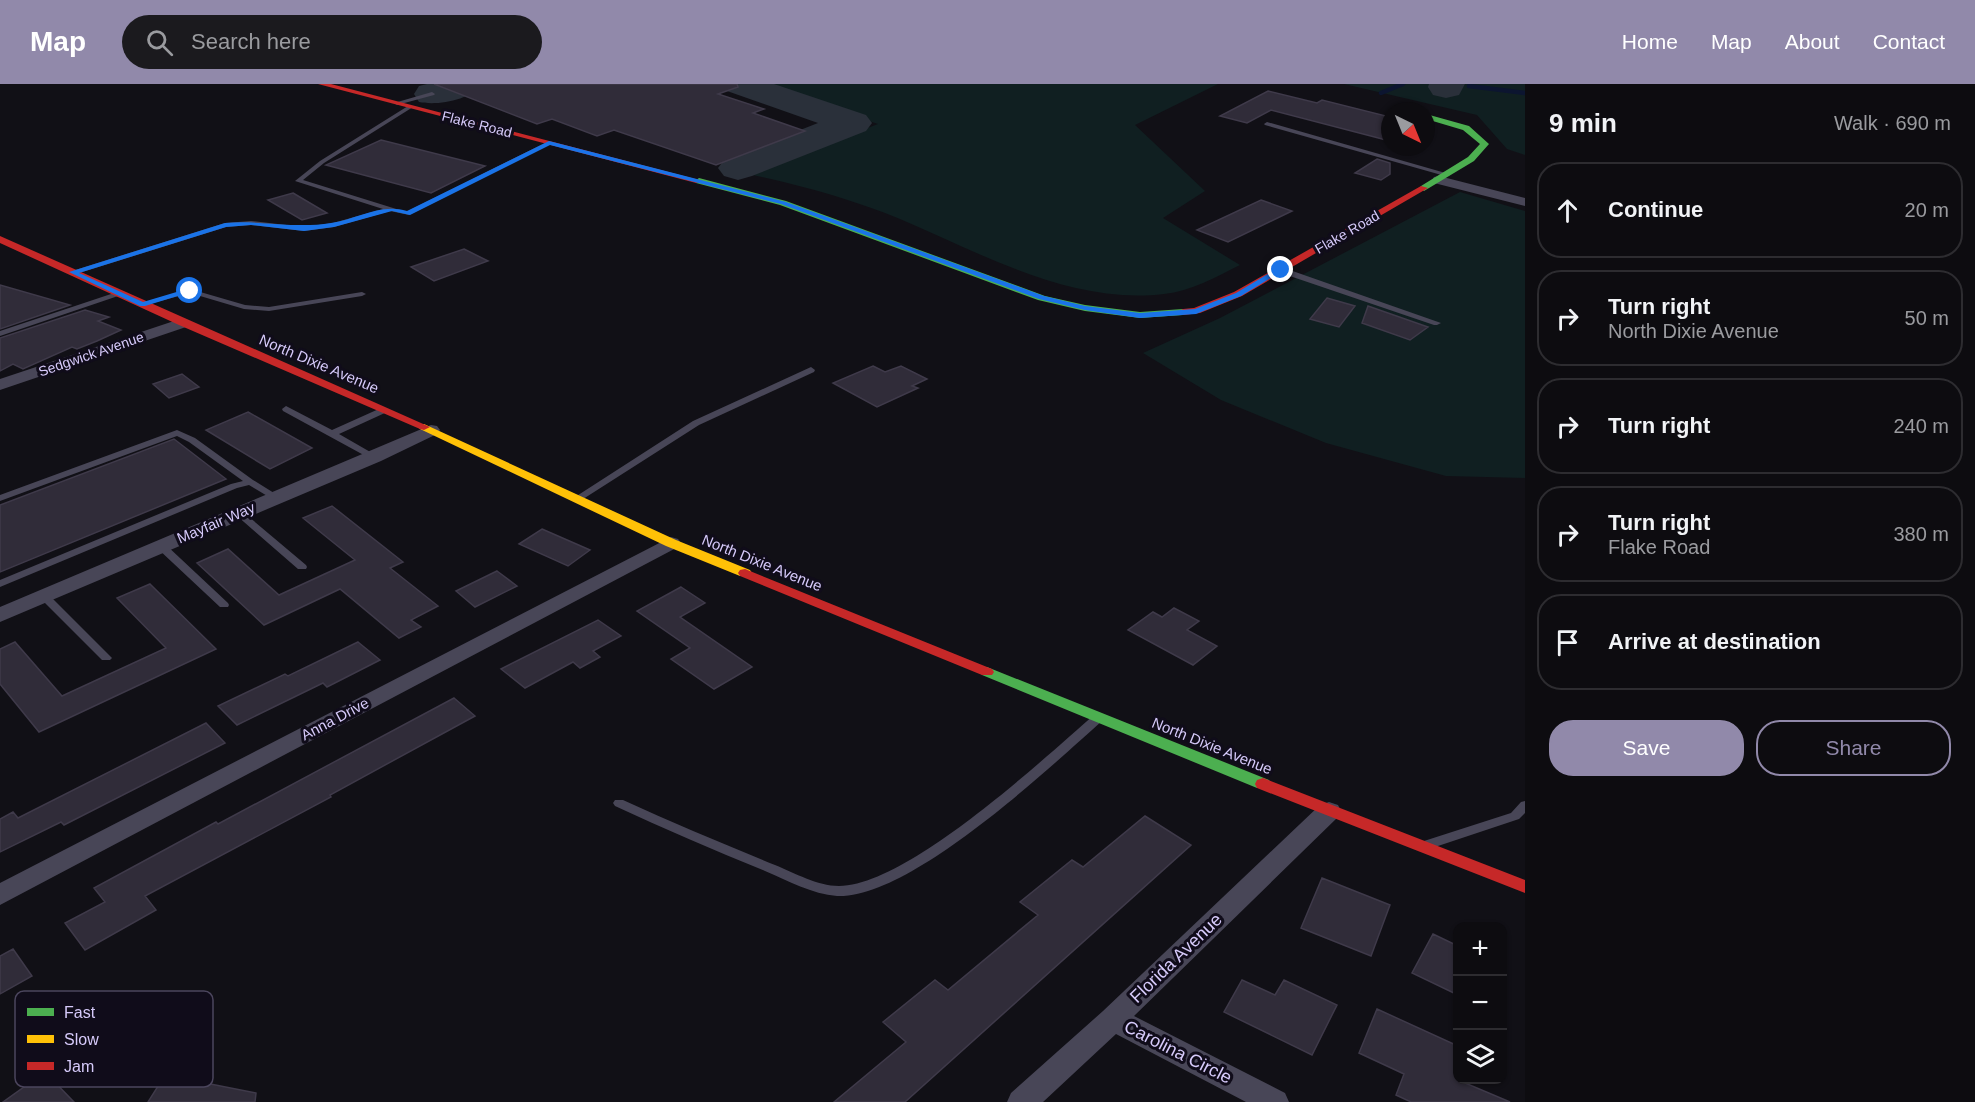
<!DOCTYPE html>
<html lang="en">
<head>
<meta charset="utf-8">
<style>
	:root { --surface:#0d0c10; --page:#1b1a1e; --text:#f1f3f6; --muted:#9a9b9f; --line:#2d2c30; --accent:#9189aa }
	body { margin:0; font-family:Arial,sans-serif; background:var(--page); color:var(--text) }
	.controls { position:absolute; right:18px; bottom:18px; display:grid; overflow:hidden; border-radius:12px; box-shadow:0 2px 4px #0004 }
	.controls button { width:54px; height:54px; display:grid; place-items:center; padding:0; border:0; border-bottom:2px solid var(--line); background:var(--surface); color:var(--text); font:30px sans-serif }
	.compass { position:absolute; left:1381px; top:18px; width:54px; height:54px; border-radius:50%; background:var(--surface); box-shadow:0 2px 4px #0004; rotate:137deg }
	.stop { position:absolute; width:18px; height:18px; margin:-14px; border:4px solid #1a73e8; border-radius:50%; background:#fff }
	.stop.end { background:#1a73e8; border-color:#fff; box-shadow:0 2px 6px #0008 }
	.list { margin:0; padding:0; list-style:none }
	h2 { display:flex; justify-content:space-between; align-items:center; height:78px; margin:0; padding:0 24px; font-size:26px }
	h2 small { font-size:20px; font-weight:400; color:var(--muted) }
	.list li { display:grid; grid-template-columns:39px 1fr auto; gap:18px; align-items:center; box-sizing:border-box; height:96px; margin:0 12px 12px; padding:0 12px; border:2px solid var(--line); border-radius:24px }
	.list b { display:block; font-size:22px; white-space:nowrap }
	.list p { margin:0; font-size:20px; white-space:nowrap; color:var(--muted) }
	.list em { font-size:20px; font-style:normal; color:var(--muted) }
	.actions { display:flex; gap:12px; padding:18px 24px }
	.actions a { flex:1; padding:14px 0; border:2px solid var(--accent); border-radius:24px; text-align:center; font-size:21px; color:var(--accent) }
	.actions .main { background:var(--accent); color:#fff }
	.icon { flex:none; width:33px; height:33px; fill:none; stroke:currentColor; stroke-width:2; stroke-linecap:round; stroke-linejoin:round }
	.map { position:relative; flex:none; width:1525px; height:1018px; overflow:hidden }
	header { display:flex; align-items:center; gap:36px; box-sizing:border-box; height:84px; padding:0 30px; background:var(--accent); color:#fff }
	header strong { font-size:28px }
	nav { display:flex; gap:33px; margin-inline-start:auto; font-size:21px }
	.search { width:420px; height:54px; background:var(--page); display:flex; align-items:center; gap:15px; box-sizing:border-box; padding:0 21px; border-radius:33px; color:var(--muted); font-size:22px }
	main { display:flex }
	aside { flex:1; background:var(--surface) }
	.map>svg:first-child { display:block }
	.green { fill:#101f21 }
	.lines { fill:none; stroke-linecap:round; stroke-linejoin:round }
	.stream { stroke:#0c1530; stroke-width:4.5 }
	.taxiway { fill:#2a303a; fill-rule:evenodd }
	.building { fill:#302c39; stroke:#3f3a4a; stroke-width:1.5 }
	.lane { fill:#484657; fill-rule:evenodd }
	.street { fill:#484657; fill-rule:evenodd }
	.fast { fill:#4caf50; fill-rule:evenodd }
	.slow { fill:#ffc107; fill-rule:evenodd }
	.jam { fill:#c62828; fill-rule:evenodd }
	.route { fill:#1a73e8 }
	.labels { text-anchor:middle; stroke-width:6; stroke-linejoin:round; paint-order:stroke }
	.far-street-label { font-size:14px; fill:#d6cafa; stroke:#100c1a }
	.street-label { font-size:15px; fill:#d6cafa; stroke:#100c1a }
	.near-street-label { font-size:18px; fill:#d6cafa; stroke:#100c1a }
	.key { fill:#100c1a; stroke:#4b455d; stroke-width:1.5 }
	.key-label { font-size:16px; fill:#d6cafa }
</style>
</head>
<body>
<header>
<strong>Map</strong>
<div class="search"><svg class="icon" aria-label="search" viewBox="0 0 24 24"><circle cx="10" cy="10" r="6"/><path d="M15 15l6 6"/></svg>Search here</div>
<nav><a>Home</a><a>Map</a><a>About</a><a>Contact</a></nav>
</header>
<main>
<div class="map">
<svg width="1525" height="1018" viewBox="0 0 1525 1018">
	<rect width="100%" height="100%" fill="#111016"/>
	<path class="green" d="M759 0H1218L1135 41 1205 107 1163 134 1240 181C1216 193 1191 207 1164 210 1070 221 983 170 900 135 851 115 800 101 748 90L878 40Z
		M1344 0H1436V3L1461 6 1465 0H1525V71L1507 65 1477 31Z
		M1460 108 1525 127V394L1446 392 1326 359 1221 316 1143 269 1220 234Z"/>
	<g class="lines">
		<path class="stream" d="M1469 2 1525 9
			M1381 9 1403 0"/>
		<path class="taxiway" d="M427 0H482C471 16 437 22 419 18L414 10 419 2Z
			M721 0H774L866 31 872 39 866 47 752 92 738 96 724 92 718 84 724 76 818 39 727 7Z
			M1429 0H1465L1459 11 1446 14 1433 11 1428 3Z"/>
	</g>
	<path class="building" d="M434 0H737L738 3 718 10 764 25 753 29 805 47 716 81 614 46 597 52 552 35 537 40Z
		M1268 7 1317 19 1322 16 1390 33V57L1271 26 1247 39 1220 32Z
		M381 56 485 82 431 109 326 81Z
		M1377 75 1390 79V90L1381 96 1355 89Z
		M293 109 327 129 302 136 268 116Z
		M1261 116 1292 127 1228 158 1197 146Z
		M464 165 488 177 434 197 411 183Z
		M0 201 70 221 0 245Z
		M1327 214 1355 222 1339 243 1310 235Z
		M1368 222 1428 243 1410 256 1362 239Z
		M85 226 109 233 98 237 121 246 97 257 77 265 72 263 23 285 13 280 0 287V254Z
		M873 282 885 288 901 282 927 295 912 302 918 304 877 323 833 299Z
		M182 290 199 303 169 314 153 300Z
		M248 328 312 364 270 385 206 346Z
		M174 355 226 395 0 488V421Z
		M332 422 403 478 390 484 438 522 411 536 421 543 399 554 340 505 264 541 197 479 228 465 279 511 355 476 303 434Z
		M542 445 590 466 568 482 519 460Z
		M497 487 517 502 475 523 456 507Z
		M150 500 216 565 39 648 0 600V565L15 558 62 612 166 564 117 514Z
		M681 503 705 519 680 533 752 583 714 605 671 575 690 564 637 527Z
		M1174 524 1199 537 1187 546 1217 562 1193 581 1128 546 1153 528 1162 533Z
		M598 536 621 552 593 567 600 573 580 584 573 578 525 604 501 585Z
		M358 558 380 576 327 603 323 599 237 641 218 622 285 590 288 592Z
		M454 614 475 632 330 711 331 713 145 812 156 826 85 866 65 839 105 818 94 804 216 738 218 740Z
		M206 639 225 659 64 741 61 738 0 768V735L13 728 18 734Z
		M1145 732 1191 761 905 1018H834L906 958 883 938 935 896 948 906 1038 831 1020 818 1072 776 1083 783Z
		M1322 794 1390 821 1371 872 1301 844Z
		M1433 850 1458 862V911L1412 889Z
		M13 865 32 892 0 910V872Z
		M1242 896 1275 911 1284 896 1337 921 1312 971 1224 928Z
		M1377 925 1458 962V996L1510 1018H1411L1396 1011 1404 990 1359 969Z
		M45 988 74 1018H3Z
		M165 991 256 1009 255 1018H148Z"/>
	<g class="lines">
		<path class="lane" d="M432 8 435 10 434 11 397 21 394 19Z
			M408 22 413 23 324 79 303 96 406 128 547 58 552 59 409 131 390 127 334 143 304 147 251 141 226 143 76 190 69 188 225 139 251 137 304 143 333 139 383 125 295 97 320 77Z
			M1267 38 1449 90 1450 91 1445 92 1265 41 1264 40Z
			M1278 184H1284L1441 239 1437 241H1434L1278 188Z
			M190 205 245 221 269 223 362 208 366 210 362 212 269 227 244 225 190 209 142 222 138 220Z
			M117 208H123L124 210 0 252V247Z
			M811 283 815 286 814 288 699 341 580 417 577 418 572 415 693 337Z
			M286 322 332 346 381 324H387V328L339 350 379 373 377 375H371L283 327 282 325Z
			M177 346 195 354 253 396 282 414 277 417 274 416 249 401 237 404 0 503V496L231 400 243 397 189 358 177 352 0 417V411Z
			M239 426 242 427 306 481 307 483 306 485H298L236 431 234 429Z
			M161 459 165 460 228 519 229 521 228 523H220L157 464 156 462Z
			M44 509 48 510 112 574 110 576H102L40 514 39 512Z
			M1098 630 1102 631 1104 634 1102 637C1048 685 910 815 837 812 812 810 788 797 765 787 714 766 664 745 615 722L613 719 615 716H623C673 739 724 760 775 781 795 789 817 802 839 802 908 801 1041 677 1094 631Z
			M1525 717V729L1519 735 1429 765 1424 763 1423 760 1424 757 1511 729 1521 718Z"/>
		<path class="street" d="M1439 92 1525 114V122L1434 99 1432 96 1434 93Z
			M183 234 191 239 189 242 0 306V295Z
			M431 341 437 342 440 346 437 350 381 377 0 538V523Z
			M671 453 678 455 681 459 678 463 0 821V799Z
			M1329 718 1338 721 1341 727 1338 733 1134 932 1285 1009 1289 1018H1246L1116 950 1043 1018H1007L1011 1009 1103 927 1320 721Z"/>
		<path class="fast" d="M1426 30 1469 42 1489 60 1474 77 1424 107 1420 104 1421 102 1468 73 1480 60 1463 46 1426 35Z
			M699 94 786 117 1045 212 1085 221 1140 228 1183 225 1188 228 1183 231 1140 234 1085 227 1038 216 780 121 696 99 695 97Z
			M987 583 1269 696 1271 700 1269 704H1257L982 591 980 588 982 585Z"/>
		<path class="slow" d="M424 340 676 456 750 486 752 489 750 492H740L666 462 420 345 418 343Z"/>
		<path class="jam" d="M318 0H331L703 97 696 99Z
			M1421 102 1428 104 1242 212 1200 229 1183 231 1178 228 1183 225 1194 224 1234 208Z
			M0 152 430 343 424 346 420 345 179 241 0 159Z
			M745 485 992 585 994 588 992 591H982L740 492 738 489 740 486Z
			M1263 694 1525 796V809L1257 704 1255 700 1257 696Z"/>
	</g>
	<path class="route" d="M549 57 786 118 1044 212 1085 222 1140 229 1195 225 1236 209 1278 184 1284 186 1241 212 1196 230 1140 234 1085 226 1039 215 781 120 550 61 410 131 392 127 334 143 304 147 251 141 226 143 79 189 143 218 190 204 194 207 145 222H140L69 188 225 139C261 136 295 145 331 139 358 135 380 119 407 127Z"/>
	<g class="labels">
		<g class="far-street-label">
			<text transform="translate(477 40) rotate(14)" y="5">Flake Road</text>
			<text transform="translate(1347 148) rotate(-30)" y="5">Flake Road</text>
			<text transform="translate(91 270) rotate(-19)" y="5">Sedgwick Avenue</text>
		</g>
		<g class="street-label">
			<text transform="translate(319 280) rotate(23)" y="5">North Dixie Avenue</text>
			<text transform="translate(216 439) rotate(-23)" y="5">Mayfair Way</text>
			<text transform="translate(762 479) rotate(22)" y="5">North Dixie Avenue</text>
			<text transform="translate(335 635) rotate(-28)" y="5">Anna Drive</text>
			<text transform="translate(1212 662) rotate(22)" y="5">North Dixie Avenue</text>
		</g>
		<g class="near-street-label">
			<text transform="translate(1176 874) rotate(-44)" y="6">Florida Avenue</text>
			<text transform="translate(1178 968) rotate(27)" y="6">Carolina Circle</text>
		</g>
	</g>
	<rect x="15" y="907" width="198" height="96" rx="9" class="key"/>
	<rect x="27" y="924" width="27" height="8" fill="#4caf50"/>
	<rect x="27" y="951" width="27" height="8" fill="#ffc107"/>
	<rect x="27" y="978" width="27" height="8" fill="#c62828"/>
	<g class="key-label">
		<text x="64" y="934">Fast</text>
		<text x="64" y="961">Slow</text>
		<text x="64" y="988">Jam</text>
	</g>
</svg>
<div class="controls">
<button>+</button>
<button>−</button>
<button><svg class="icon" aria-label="layers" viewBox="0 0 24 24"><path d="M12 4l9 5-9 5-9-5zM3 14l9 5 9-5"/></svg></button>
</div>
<svg class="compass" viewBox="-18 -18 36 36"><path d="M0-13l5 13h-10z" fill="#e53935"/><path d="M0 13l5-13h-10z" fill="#9a9b9f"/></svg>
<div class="stop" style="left:190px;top:207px"></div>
<div class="stop end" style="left:1281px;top:186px"></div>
</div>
<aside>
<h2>9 min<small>Walk · 690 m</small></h2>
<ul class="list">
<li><svg class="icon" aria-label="ahead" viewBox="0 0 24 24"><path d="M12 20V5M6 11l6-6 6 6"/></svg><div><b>Continue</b></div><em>20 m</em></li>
<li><svg class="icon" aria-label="right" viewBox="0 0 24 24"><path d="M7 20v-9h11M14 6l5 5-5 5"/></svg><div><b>Turn right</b><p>North Dixie Avenue</p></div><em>50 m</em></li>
<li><svg class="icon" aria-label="right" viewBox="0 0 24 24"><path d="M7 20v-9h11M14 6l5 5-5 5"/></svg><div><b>Turn right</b></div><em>240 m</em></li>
<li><svg class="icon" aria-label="right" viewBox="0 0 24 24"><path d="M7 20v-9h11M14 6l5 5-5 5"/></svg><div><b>Turn right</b><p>Flake Road</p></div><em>380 m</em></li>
<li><svg class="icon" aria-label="arrive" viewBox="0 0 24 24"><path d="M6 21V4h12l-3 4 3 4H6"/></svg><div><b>Arrive at destination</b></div></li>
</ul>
<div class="actions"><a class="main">Save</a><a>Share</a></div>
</aside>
</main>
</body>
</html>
